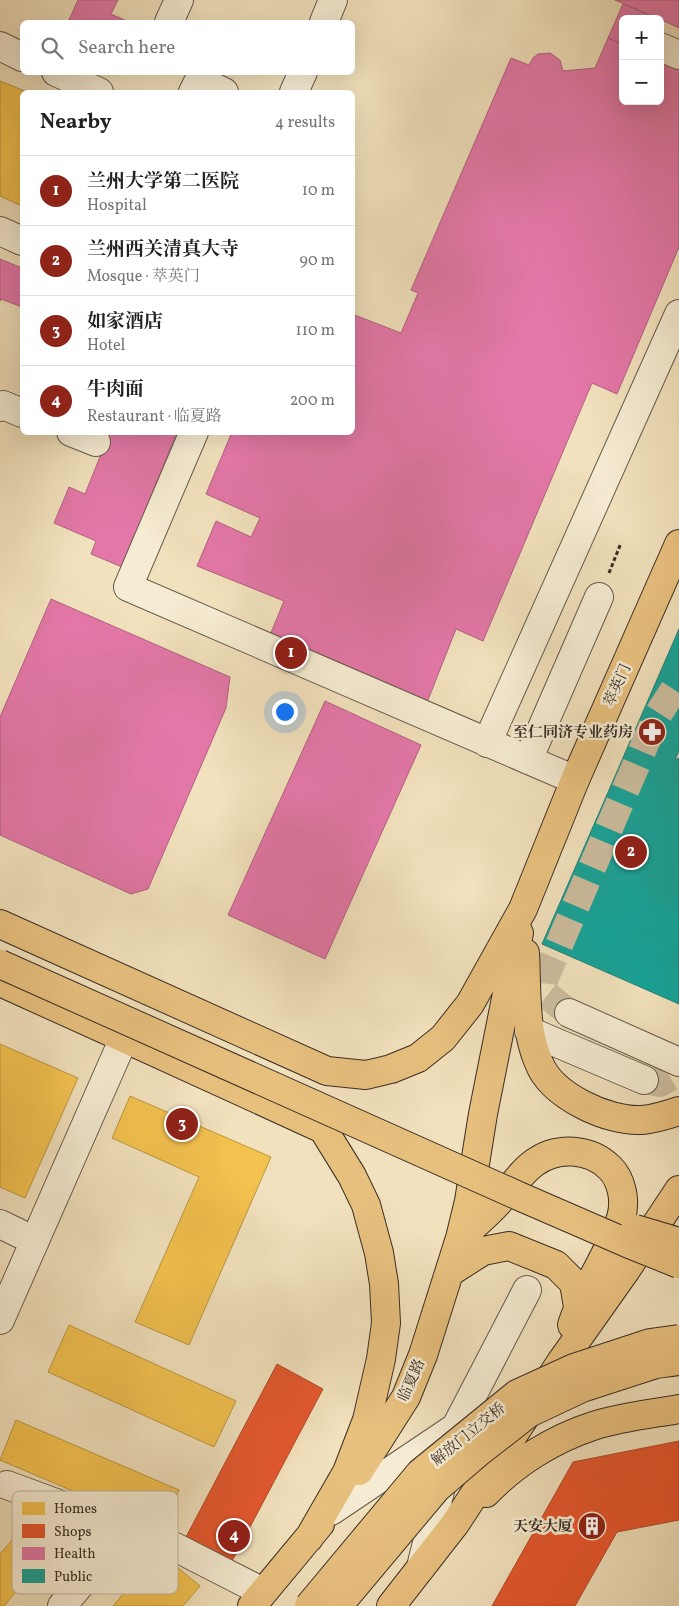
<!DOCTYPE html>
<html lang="en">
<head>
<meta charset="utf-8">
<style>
	:root { --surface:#fff; --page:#f2f2f2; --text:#222; --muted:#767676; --line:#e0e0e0; --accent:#8f2418 }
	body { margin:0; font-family:Vollkorn,"Noto Serif SC",serif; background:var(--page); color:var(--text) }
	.controls { position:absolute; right:15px; top:15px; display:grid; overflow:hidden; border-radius:8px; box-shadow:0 5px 20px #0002 }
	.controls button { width:45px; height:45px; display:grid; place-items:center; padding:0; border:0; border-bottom:1px solid var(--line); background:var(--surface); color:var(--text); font:25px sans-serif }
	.you { position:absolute; left:284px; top:711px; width:18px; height:18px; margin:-12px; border:4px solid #fff; border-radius:50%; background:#1a73e8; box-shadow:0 0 0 8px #1a73e833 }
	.badge { display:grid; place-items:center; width:32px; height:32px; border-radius:50%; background:var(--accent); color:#fff; font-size:16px; font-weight:700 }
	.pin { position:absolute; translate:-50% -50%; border:2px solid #fff; box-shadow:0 1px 5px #0006 }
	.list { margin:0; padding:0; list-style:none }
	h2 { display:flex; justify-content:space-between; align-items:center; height:65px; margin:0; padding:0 20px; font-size:21px }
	h2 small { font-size:16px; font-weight:400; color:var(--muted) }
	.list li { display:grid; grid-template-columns:32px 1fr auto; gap:15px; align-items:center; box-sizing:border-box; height:70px; padding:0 20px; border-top:1px solid var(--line) }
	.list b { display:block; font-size:19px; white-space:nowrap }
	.list p { margin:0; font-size:16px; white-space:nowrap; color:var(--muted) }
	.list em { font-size:16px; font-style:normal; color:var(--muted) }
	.icon { flex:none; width:28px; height:28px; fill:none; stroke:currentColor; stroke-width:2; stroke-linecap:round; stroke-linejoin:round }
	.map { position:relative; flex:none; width:679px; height:1606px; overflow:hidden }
	.search { position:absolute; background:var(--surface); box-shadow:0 5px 20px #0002; left:20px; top:20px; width:335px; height:55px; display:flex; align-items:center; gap:12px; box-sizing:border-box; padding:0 18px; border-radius:8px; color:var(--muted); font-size:19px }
	.panel { position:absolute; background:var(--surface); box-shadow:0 5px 20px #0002; left:20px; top:90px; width:335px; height:345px; border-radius:8px }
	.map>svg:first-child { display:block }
	.homes { fill:#f2c14e; stroke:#ba9542 }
	.shops { fill:#e4572e; stroke:#b04b2c }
	.health { fill:#e377a8; stroke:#b06181 }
	.public { fill:#17a398; stroke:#218076 }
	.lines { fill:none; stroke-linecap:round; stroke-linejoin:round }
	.minor-tunnel { stroke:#ccbd9e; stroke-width:28; stroke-dasharray:28 14; stroke-linecap:butt }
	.minor-casing { stroke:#665b4c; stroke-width:30 }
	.major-casing { stroke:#382e26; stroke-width:30 }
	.path { stroke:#382e26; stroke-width:3; stroke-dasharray:4 2.5; stroke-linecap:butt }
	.minor { stroke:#f6ecd3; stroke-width:28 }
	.major { stroke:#e8c07e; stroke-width:28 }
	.major-bridge-casing { stroke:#382e26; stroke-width:30; stroke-linecap:butt }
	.major-bridge { stroke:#e8c07e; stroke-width:28 }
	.labels { text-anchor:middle; stroke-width:5; stroke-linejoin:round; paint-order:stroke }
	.street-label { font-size:15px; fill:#382e26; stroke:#f6ecd3 }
	.poi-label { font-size:15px; font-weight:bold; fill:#382e26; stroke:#f6ecd3; text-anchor:end }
	.key { fill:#f6ecd3; stroke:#bdb39f; stroke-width:1 }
	.key-label { font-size:14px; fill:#382e26 }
</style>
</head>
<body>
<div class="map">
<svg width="679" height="1606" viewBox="0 0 679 1606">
	<rect width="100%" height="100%" fill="#f1e1bc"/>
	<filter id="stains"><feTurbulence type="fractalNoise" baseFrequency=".004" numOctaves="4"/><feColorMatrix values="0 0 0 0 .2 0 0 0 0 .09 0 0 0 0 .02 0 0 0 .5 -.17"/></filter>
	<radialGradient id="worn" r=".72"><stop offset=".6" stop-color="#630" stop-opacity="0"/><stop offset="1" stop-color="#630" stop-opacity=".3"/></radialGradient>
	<path class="homes" d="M0 81 27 92H22V101L20 107 22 109V206L0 196Z
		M0 1044 78 1078 25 1198 0 1187Z
		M130 1096 271 1157 189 1345 135 1322 199 1177 112 1138Z
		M69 1325 236 1401 214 1447 48 1372Z
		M16 1420 179 1490 162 1529 0 1460Z
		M40 1508 67 1532 4 1606H0V1554Z
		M159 1552 200 1586 183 1606H113Z"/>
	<path class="shops" d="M277 1364 323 1389 232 1561 186 1537Z
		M679 1441V1520L617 1532 575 1606H492L573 1462Z"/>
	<path class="health" d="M78 0H118L111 14 129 22H74L69 20Z
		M615 0H679V28L660 19Z
		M623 4 655 18 623 19V45L608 38Z
		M608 38 623 45V101H660V60L679 68V247L617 394 592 383 483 641 456 629 426 705 268 640 284 601 197 566 216 521 251 537 260 518 206 494 232 432H352V314L401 333 418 293 411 290 511 58 529 65 533 58 538 54 550 53 560 60 563 71 595 68Z
		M0 259 22 268V307L1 299 0 301Z
		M110 432H177L122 567 91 554 96 541 54 523 69 487 85 494Z
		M51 599 230 677 226 708 148 889 131 894 0 835V717Z
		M325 701 421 745 325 959 228 915Z"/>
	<path class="public" d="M679 629V751L675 760 679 758V1004L542 944Z"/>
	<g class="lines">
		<path class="minor-tunnel" d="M569 1013 543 992 544 980 657 716 679 682
			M644 1080 660 1083 672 1076 679 1059"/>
		<defs>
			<path id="minor" d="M169 22 179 0
				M324 22 333 0
				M0 46 22 57
				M660 47 679 55
				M56 72 99 92
				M193 92 199 80 224 92
				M294 92 303 72
				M0 231 22 241
				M0 407 3 405 22 413
				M71 432 96 442
				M194 432 128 587 575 780
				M487 743 679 314
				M528 760 599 597
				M569 1013 679 1062
				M529 1031 644 1080
				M0 1224 35 1241
				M0 1320 124 1038
				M7 1485 175 1547 263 1592
				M331 1511 456 1427
				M421 1567 456 1427 527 1290
				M62 1606 127 1529"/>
			<path id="major" d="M0 924 327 1071 366 1075 391 1069 418 1058 443 1038 470 1004 523 909 575 780 679 544
				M525 953C527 990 524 1029 539 1063 552 1096 608 1122 642 1120 654 1119 667 1115 679 1111
				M0 982 124 1038 323 1129 352 1176 366 1205 379 1253 384 1284 386 1323 381 1359 367 1420 347 1472 309 1538
				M460 1238C473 1226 489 1214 501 1199 512 1187 520 1173 534 1163 557 1146 590 1148 610 1168 622 1180 626 1201 621 1218 609 1255 584 1287 572 1325
				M450 1272 483 1251 509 1246 556 1265 574 1283 578 1307
				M359 1471 406 1397 423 1355 460 1238 469 1201 483 1114 519 933
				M486 1493C515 1463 553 1439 593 1426 620 1417 650 1414 679 1409
				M252 1606 320 1524
				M391 1606 455 1524 561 1362 626 1270 679 1190"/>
		</defs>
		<use href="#minor" class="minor-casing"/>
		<use href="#major" class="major-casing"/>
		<path class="path" d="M609 573 621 543"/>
		<use href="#minor" class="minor"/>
		<use href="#major" class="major"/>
		<defs>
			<path id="major-bridge" d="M0 964 521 1197 627 1243 679 1264
				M635 1229 679 1242
				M309 1606 420 1473 517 1394 574 1368 650 1343 679 1339
				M338 1606 436 1489 479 1452 529 1413 582 1388 656 1364 679 1361"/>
		</defs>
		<use href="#major-bridge" class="major-bridge-casing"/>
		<use href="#major-bridge" class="major-bridge"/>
	</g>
	<defs>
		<symbol id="pharmacy-disc" viewBox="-11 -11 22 22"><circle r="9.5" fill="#8f2418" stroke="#f6ecd3"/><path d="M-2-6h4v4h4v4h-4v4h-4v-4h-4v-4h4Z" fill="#fff"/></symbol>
		<symbol id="building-disc" viewBox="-11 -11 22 22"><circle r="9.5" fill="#8f2418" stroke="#f6ecd3"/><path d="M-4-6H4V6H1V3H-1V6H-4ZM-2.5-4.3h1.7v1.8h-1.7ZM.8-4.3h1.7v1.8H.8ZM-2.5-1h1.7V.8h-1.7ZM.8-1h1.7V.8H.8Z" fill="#fff"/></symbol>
	</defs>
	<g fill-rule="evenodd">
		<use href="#pharmacy-disc" x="636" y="716" width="32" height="32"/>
		<use href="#building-disc" x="576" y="1510" width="32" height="32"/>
	</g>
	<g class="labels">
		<g class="street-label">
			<text transform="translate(617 685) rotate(-66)" y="5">萃英门</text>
			<text transform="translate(411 1380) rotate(-66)" y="5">临夏路</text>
			<text transform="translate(468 1434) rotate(-39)" y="5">解放门立交桥</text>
		</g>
		<g class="poi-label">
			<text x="633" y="737">至仁同济专业药房</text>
			<text x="573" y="1531">天安大厦</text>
		</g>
	</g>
	<rect x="12" y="1491" width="166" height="103" rx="8" class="key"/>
	<rect x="22" y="1502" width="23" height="13" fill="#f2c14e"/>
	<rect x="22" y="1524" width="23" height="14" fill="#e4572e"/>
	<rect x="22" y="1547" width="23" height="13" fill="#e377a8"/>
	<rect x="22" y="1569" width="23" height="14" fill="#17a398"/>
	<g class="key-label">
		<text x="54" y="1513">Homes</text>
		<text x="54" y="1536">Shops</text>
		<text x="54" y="1558">Health</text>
		<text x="54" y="1581">Public</text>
	</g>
	<rect width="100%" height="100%" filter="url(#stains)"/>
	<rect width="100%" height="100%" fill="url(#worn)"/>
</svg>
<div class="controls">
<button>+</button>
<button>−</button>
</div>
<div class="you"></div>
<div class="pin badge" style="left:291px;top:653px">1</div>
<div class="pin badge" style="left:631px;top:852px">2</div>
<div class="pin badge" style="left:182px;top:1124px">3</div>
<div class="pin badge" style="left:234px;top:1536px">4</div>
<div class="search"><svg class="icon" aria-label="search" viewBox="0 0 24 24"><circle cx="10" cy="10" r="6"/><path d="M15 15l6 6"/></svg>Search here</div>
<section class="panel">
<h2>Nearby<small>4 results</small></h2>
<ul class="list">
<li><span class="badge">1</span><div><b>兰州大学第二医院</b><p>Hospital</p></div><em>10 m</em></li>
<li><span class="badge">2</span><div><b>兰州西关清真大寺</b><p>Mosque · 萃英门</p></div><em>90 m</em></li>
<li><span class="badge">3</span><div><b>如家酒店</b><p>Hotel</p></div><em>110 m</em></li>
<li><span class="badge">4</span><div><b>牛肉面</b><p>Restaurant · 临夏路</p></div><em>200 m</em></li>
</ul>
</section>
</div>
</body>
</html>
